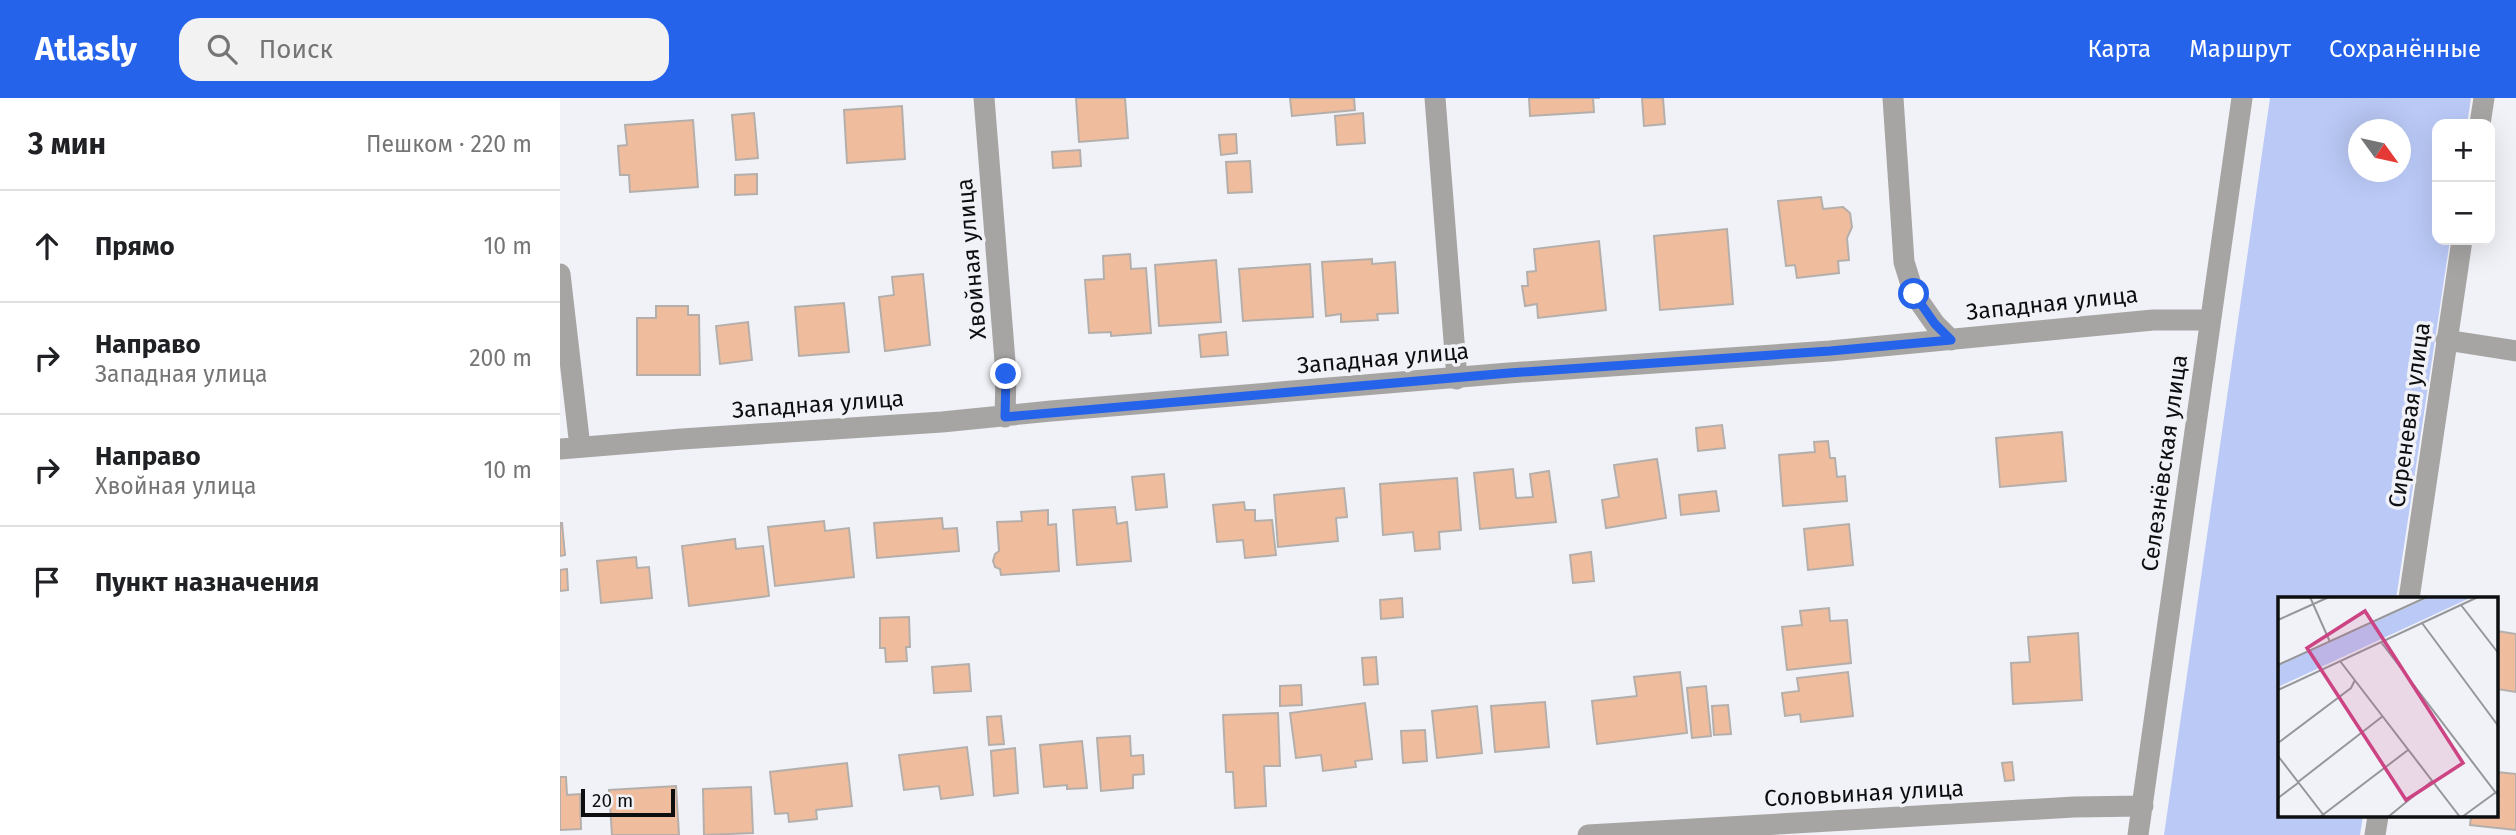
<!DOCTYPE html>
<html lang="ru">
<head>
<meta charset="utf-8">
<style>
	:root { --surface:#fff; --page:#f2f2f2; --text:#202124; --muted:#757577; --line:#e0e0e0; --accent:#2563eb }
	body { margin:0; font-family:"Fira Sans",sans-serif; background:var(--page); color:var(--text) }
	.controls { position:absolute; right:21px; top:21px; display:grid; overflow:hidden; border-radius:14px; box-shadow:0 7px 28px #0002 }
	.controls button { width:63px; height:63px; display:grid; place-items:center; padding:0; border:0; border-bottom:2px solid var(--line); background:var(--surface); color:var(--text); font:35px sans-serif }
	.compass { position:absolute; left:1788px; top:21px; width:63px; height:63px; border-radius:50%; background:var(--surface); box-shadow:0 7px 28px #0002; rotate:123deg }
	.scale { position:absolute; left:21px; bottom:18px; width:94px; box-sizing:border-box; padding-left:7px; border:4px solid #0d0e0f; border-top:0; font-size:19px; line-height:24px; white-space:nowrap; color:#0d0e0f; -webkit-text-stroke:5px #f0f2f7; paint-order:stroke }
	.stop { position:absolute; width:21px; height:21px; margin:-16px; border:5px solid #2563eb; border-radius:50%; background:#fff }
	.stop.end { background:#2563eb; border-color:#fff; box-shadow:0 2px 7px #0008 }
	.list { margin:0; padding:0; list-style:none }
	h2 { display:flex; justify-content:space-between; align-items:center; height:91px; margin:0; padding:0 28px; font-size:30px }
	h2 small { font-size:23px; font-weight:400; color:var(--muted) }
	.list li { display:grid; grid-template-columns:46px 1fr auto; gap:21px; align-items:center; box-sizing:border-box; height:112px; padding:0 28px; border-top:2px solid var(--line) }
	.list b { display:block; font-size:26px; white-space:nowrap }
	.list p { margin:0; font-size:23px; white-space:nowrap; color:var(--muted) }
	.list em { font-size:23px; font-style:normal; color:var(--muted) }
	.icon { flex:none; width:38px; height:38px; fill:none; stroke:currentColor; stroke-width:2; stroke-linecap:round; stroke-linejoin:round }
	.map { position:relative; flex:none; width:1956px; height:737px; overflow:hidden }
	header { display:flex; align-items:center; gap:42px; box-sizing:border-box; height:98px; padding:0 35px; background:var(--accent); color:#fff }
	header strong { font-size:33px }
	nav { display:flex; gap:38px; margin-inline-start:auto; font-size:24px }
	.search { width:490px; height:63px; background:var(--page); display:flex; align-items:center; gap:18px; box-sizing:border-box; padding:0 24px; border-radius:21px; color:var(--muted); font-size:26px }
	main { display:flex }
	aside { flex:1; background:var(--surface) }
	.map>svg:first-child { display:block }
	.green { fill:#bac9f6; fill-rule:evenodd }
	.building { fill:#efbd9e; stroke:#b5afac; stroke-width:2 }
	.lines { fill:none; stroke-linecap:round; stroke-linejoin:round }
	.minor { stroke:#a7a4a4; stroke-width:21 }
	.route { stroke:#2563eb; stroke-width:9 }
	.labels { text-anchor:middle; stroke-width:7; stroke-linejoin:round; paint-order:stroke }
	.street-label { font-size:23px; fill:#0d0e0f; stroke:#f0f2f7 }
	.inset-road { fill:none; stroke:#95979a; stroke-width:2 }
	.view { fill:#cc4483; fill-opacity:0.15; stroke:#cc4483; stroke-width:3.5 }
	.inset-edge { fill:none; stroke:#0d0e0f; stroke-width:3.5 }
</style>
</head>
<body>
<header>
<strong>Atlasly</strong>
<div class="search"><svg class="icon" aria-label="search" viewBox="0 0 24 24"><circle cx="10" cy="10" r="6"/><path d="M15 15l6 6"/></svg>Поиск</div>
<nav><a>Карта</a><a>Маршрут</a><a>Сохранённые</a></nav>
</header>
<main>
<aside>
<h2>3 мин<small>Пешком · 220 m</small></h2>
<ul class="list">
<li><svg class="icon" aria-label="ahead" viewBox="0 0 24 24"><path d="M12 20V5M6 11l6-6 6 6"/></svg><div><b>Прямо</b></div><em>10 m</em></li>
<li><svg class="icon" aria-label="right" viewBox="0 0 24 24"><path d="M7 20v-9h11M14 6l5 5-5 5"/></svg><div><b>Направо</b><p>Западная улица</p></div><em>200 m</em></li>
<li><svg class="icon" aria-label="right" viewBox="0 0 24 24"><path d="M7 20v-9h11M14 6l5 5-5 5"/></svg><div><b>Направо</b><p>Хвойная улица</p></div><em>10 m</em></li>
<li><svg class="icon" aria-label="arrive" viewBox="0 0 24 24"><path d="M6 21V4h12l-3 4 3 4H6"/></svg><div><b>Пункт назначения</b></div></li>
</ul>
</aside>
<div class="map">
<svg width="1956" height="737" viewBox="0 0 1956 737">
	<rect width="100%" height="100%" fill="#f0f2f7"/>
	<path class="green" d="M1710 0H1911L1907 26H1877V142H1890L1836 501H1720V718H1803L1800 737H1604ZM1798 32H1840V74H1798Z"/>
	<path class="building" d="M516 0H565L568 40 519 44Z
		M730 0H794L795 12 732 18Z
		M969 0H1040H1033L1034 14 970 18Z
		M1082 0H1103L1105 26 1084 28Z
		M342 8 345 61 287 65 284 12Z
		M194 15 198 60 176 62 172 17Z
		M803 15 805 45 777 47 775 18Z
		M133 22 138 89 70 94 69 77H60L58 48 67 47 65 27Z
		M676 36 677 55 661 57 659 37Z
		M520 52 521 68 493 70 492 54Z
		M690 63 692 94 668 95 666 64Z
		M197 76V96L175 97V77Z
		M1261 99 1263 111 1283 109 1290 115 1292 129 1287 140 1289 162 1278 163 1279 175 1237 180 1235 167 1226 168 1218 103Z
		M1167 131 1173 206 1100 212 1094 138Z
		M1039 143 1046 212 978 220 977 206 965 208 962 188H968L967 174 976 173 974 151Z
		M570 156 571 171 586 170 591 235 551 238V234L529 235 525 182 544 181 543 158Z
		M812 161V166L835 164 838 215 817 216 818 222 781 224V216L766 218 762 164Z
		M656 162 661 224 599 228 595 167Z
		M750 166 753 219 683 223 679 171Z
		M363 176 370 247 325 253 319 199 334 197 332 179Z
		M284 205 289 254 239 258 235 209Z
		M96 208H128V217H139L140 277H77V220H96Z
		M188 224 192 262 160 266 156 228Z
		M666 234 668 257 641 259 639 237Z
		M1162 327 1165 350 1138 353 1136 330Z
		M1502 334 1506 383 1440 389 1436 340Z
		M1268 343 1270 360H1275L1277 379 1285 378 1287 403 1223 408 1219 357 1255 354 1254 344Z
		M1097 361 1106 420 1046 430 1042 402 1059 399 1054 367Z
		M953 371 956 400 973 399 970 376 989 373 996 424 920 431 914 375Z
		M604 376 607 409 576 412 572 379Z
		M897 380 901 432 879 434 880 451 855 453 853 434 823 437 820 386Z
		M784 390 787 419 776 420 778 443 718 449 714 397Z
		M1156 393 1159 413 1121 417 1119 397Z
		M684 404 685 412H695V423L712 422 716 457 685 460 683 442 657 444 653 407Z
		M555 409 557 426 567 424 571 463 517 467 513 412Z
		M488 412V427L496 426 499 473 441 477 440 471 435 469 433 463 435 456 439 453 437 424 462 423 461 414Z
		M382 420 383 431 397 430 399 453 317 460 314 425Z
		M264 423 265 433 289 430 294 479 215 488 208 429Z
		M0 425H2L5 457 0 458Z
		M1289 426 1293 467 1248 472 1244 431Z
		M175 441 176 451 203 448 209 498 129 508 122 448Z
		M1031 454 1034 483 1013 485 1010 457Z
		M76 459 77 470 89 469 92 500 41 505 37 463Z
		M7 471 8 492 0 493V472Z
		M842 500 843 519 821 521 820 502Z
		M1269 510 1270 523 1287 522 1291 565 1227 572 1222 529 1242 527 1240 513Z
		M349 519 350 549H346L347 563 326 564 325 550H320V520Z
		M1937 533 1956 536V594L1937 591Z
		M1518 535 1522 602 1453 606 1451 565 1470 564 1468 539Z
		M816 559 818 586 804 587 802 560Z
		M409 566 411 593 374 595 372 569Z
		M1120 574 1127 635 1037 646 1032 603 1077 598 1074 579Z
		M1288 574 1293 618 1241 624 1240 616 1225 618 1222 595 1239 593 1237 580Z
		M741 587 742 607 720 608V588Z
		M1146 588 1151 638 1132 640 1127 590Z
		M985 604 989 649 935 654 931 608Z
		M805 605 812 661 795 663 796 669 763 673 761 657 736 660 730 615Z
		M1168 607 1171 636 1154 637 1152 608Z
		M917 608 922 655 877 660 872 613Z
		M718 615 720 668H704L706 708 675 710 673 674H666L663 617Z
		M441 618 444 646 429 647 427 619Z
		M865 632 867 663 843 665 841 633Z
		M570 638 571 658 583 657 584 676 573 677V690L541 693 537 640Z
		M522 643 527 690 507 691V687L484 689 480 647Z
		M407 649 413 697 381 701 379 688 344 692 339 657Z
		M455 650 458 695 434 698 431 653Z
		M1452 664 1454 682 1445 683 1442 665Z
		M287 665 292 708 256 712 257 721 229 724 228 715 215 716 210 674Z
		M1937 674 1956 676V732L1910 727 1911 718H1937Z
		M0 679H6L7 697 20 696 21 731 0 732Z
		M116 688 119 737H52L49 692Z
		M191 689 193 735 144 737 143 691Z"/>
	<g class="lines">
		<path class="minor" d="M424 0 446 276 445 319
			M875 0 897 281
			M1333 0 1344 164 1354 196 1375 226 1391 242
			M1920 26 1924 0
			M0 176 20 349
			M1886 242 1956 253
			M0 351 122 341 382 324 491 313 949 275 1270 253 1593 222H1650
			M1849 501 1902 142
			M1028 737 1514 709 1583 708
			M1578 737 1682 0
			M1815 737 1818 718"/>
	</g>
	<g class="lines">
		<path class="route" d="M446 276 445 319 949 275 1270 253 1391 242 1375 226 1354 196"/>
	</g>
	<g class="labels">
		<g class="street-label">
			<text transform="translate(411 161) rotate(-95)" y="8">Хвойная улица</text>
			<text transform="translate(1492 205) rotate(-6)" y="8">Западная улица</text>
			<text transform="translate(823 260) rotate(-5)" y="8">Западная улица</text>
			<text transform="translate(258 306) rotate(-4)" y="8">Западная улица</text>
			<text transform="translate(1849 317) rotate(-82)" y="8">Сиреневая улица</text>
			<text transform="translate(1604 365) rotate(-82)" y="8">Селезнёвская улица</text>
			<text transform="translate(1304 695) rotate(-3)" y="8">Соловьиная улица</text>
		</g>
	</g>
	<g transform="translate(1718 499)">
		<rect width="220" height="220" fill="#f0f2f7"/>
		<path d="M152 0H194L0 90V69Z" fill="#bac9f6"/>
		<path class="inset-road" d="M32 0 52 45M183 8 221 57M0 23 51 0M144 26 221 130M103 45 221 200M62 64 182 220M0 68 149 0M0 93 200 0M0 146 73 91 77 83M0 159 47 220M20 185 105 119M0 201 20 186M42 220 130 153M110 220 154 184M184 220 221 193"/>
		<path class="view" d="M87 14 185 166 128 203 29 51Z"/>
		<rect width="220" height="220" class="inset-edge"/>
	</g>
</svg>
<div class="controls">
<button>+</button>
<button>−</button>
</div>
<svg class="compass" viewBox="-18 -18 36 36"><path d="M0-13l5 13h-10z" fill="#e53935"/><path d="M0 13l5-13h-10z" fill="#757577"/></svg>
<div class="scale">20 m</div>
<div class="stop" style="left:1354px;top:196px"></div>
<div class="stop end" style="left:446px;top:276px"></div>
</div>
</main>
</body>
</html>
